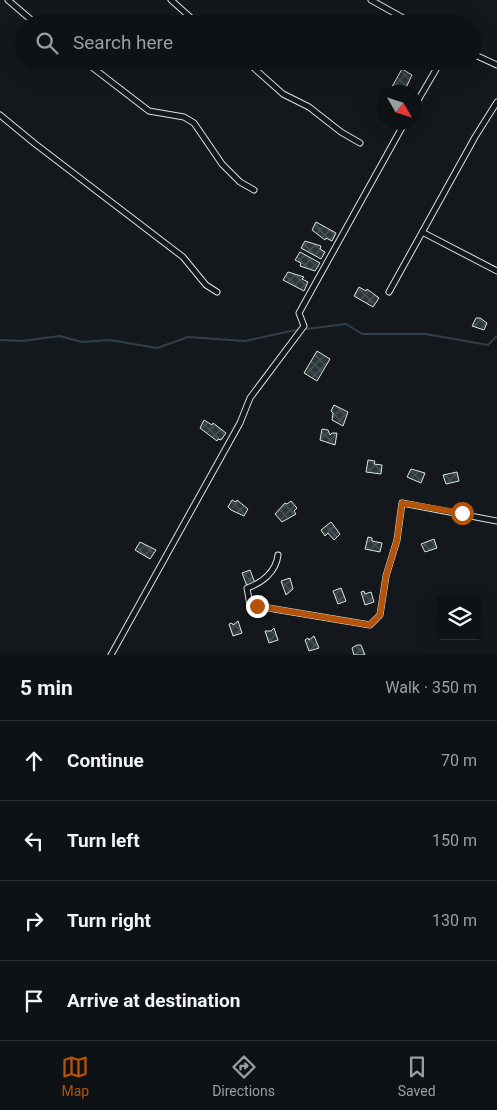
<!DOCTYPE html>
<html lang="en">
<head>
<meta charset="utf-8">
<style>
	:root { --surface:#0f1215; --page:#181b1e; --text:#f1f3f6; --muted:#9b9ea0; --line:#2f3234; --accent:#b45309 }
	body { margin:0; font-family:Roboto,sans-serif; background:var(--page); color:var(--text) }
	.controls { position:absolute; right:15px; bottom:15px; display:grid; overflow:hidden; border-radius:5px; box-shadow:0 5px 20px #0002 }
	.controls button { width:45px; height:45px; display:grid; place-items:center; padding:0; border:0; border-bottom:1px solid var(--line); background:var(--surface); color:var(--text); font:25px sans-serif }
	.compass { position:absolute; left:377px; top:85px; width:45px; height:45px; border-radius:50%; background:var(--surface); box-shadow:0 5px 20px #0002; rotate:129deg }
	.stop { position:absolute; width:15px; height:15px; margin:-11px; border:4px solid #b45309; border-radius:50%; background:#fff }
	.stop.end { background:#b45309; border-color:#fff; box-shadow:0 1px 5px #0008 }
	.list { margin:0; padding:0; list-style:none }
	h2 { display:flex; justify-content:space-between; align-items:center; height:65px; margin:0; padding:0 20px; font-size:21px }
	h2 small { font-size:16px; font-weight:400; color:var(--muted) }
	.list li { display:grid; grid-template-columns:32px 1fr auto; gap:15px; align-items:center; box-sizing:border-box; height:80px; padding:0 20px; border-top:1px solid var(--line) }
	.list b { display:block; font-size:19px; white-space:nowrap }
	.list em { font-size:16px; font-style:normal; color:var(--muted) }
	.icon { flex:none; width:28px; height:28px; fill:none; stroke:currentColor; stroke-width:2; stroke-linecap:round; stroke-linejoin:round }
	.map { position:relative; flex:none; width:497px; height:655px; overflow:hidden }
	.search { position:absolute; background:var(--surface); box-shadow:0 5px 20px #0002; left:15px; right:15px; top:15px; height:55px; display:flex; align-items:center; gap:12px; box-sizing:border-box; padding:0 18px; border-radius:28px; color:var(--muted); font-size:19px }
	.sheet { height:385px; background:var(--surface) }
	nav { display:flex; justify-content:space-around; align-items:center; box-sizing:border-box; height:70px; border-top:1px solid var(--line); background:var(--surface); font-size:14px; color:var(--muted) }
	nav a { display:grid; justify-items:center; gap:2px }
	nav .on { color:var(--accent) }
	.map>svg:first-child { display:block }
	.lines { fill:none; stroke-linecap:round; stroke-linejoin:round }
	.stream { stroke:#2f3f4d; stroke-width:2 }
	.building { fill:url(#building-cross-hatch); stroke:#d8e6dc }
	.minor-casing { stroke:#d8e6dc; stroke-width:7 }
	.minor { stroke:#14181c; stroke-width:5 }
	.route { stroke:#b45309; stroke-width:6 }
</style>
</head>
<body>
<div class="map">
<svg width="497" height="655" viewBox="0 0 497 655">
	<defs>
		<pattern id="building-cross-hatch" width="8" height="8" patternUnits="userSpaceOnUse" patternTransform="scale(1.25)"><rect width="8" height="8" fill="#2c363c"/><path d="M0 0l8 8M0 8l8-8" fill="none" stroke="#4a5358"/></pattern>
	</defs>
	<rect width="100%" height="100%" fill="#14181c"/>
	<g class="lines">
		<path class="stream" d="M0 340 22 341 60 336 82 342 110 340 157 348 188 337 245 341 291 331 346 324 362 334H426L488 345 497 336"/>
	</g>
	<path class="building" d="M402 69 412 75 404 92H389Z
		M316 222 336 233 332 241 326 238 325 240 312 230Z
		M305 241 321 246 320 249 325 252 321 259 301 248Z
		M300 252 320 263 315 271 300 266 301 263 295 260Z
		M288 272 304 277 302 279 308 282 304 291 283 280Z
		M359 287 366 291 367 289 379 298 373 307 354 296Z
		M476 318H480L487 323 484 330 472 326Z
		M317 351 330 359 317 381 304 373Z
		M334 405 348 412 343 426 332 420 333 413 331 411Z
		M204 420 212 425 213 423 226 433 221 440 218 439 217 441 200 428Z
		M322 429 328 430 330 435 332 433H337L335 445 320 440Z
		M368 460 375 461 374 464 382 465 381 474 366 472Z
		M411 469 425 473 421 483 407 477Z
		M457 472 459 481 446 484 443 475Z
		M232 500 236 502 237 500 248 509 244 516 231 510 228 507Z
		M291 501 297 508 294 511 296 514 282 522 275 514 285 503 287 504Z
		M331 522 340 534 334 540 328 533 325 536 321 530Z
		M368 537 372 538V541L382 543 380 552 365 549Z
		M434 539 437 548 425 552 421 544Z
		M140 542 156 550 150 559 135 550Z
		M250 570 255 583 247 586 242 573Z
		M290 578 293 589 286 595 281 581Z
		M341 588 346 601 338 604 333 591Z
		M364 591 365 594 371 592 374 602 365 605 361 592Z
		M238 621 242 633 233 636 229 624 232 623 233 625Z
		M274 628 278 640 269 643 265 631H271Z
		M314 636 319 648 309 651 305 640 308 638 309 640Z
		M357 645H361L365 655H354L352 648Z"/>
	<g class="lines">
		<defs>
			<path id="minor" d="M8 0 36 24
				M171 0 198 24
				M371 0 414 24
				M473 54 497 65
				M84 61 149 111 184 117 194 123 222 164 240 182 254 190
				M246 61 283 94 309 107 341 132 360 143
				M414 107 441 61
				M0 115 34 143 183 257 206 285 217 292
				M422 232 497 271
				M389 292 475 137 497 102
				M278 555C276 572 262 583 247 588L250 605 370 625 380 615 386 576 397 540 402 503 497 521
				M111 655 240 423 250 398 304 326 299 313 405 122"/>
		</defs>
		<use href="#minor" class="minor-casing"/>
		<use href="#minor" class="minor"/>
	</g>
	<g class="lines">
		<path class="route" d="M257 606 370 625 380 615 386 576 397 540 402 503 462 513"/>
	</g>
</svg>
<div class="controls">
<button><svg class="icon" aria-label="layers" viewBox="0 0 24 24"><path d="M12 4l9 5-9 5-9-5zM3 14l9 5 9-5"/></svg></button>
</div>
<svg class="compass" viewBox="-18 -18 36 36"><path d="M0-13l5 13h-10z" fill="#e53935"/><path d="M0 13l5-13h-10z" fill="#9b9ea0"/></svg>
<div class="stop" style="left:462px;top:513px"></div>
<div class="stop end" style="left:257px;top:606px"></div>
<div class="search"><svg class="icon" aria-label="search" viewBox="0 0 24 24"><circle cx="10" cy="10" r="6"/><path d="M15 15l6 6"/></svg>Search here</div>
</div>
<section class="sheet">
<h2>5 min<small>Walk · 350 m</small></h2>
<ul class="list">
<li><svg class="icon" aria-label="ahead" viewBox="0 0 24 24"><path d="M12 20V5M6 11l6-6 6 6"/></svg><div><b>Continue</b></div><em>70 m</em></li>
<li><svg class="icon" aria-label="left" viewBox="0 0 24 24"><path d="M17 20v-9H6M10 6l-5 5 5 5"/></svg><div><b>Turn left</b></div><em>150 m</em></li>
<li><svg class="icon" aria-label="right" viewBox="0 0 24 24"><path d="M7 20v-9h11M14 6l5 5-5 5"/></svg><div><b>Turn right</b></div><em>130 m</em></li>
<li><svg class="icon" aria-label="arrive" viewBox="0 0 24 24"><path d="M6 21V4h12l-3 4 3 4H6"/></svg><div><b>Arrive at destination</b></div></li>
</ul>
</section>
<nav>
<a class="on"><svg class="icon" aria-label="map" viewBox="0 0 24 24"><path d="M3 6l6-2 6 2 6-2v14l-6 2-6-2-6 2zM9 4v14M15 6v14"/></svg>Map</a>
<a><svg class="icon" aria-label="directions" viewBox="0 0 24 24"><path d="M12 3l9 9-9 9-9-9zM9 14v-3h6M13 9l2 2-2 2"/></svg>Directions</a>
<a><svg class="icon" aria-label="saved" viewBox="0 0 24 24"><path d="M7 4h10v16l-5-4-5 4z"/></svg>Saved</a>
</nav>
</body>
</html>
